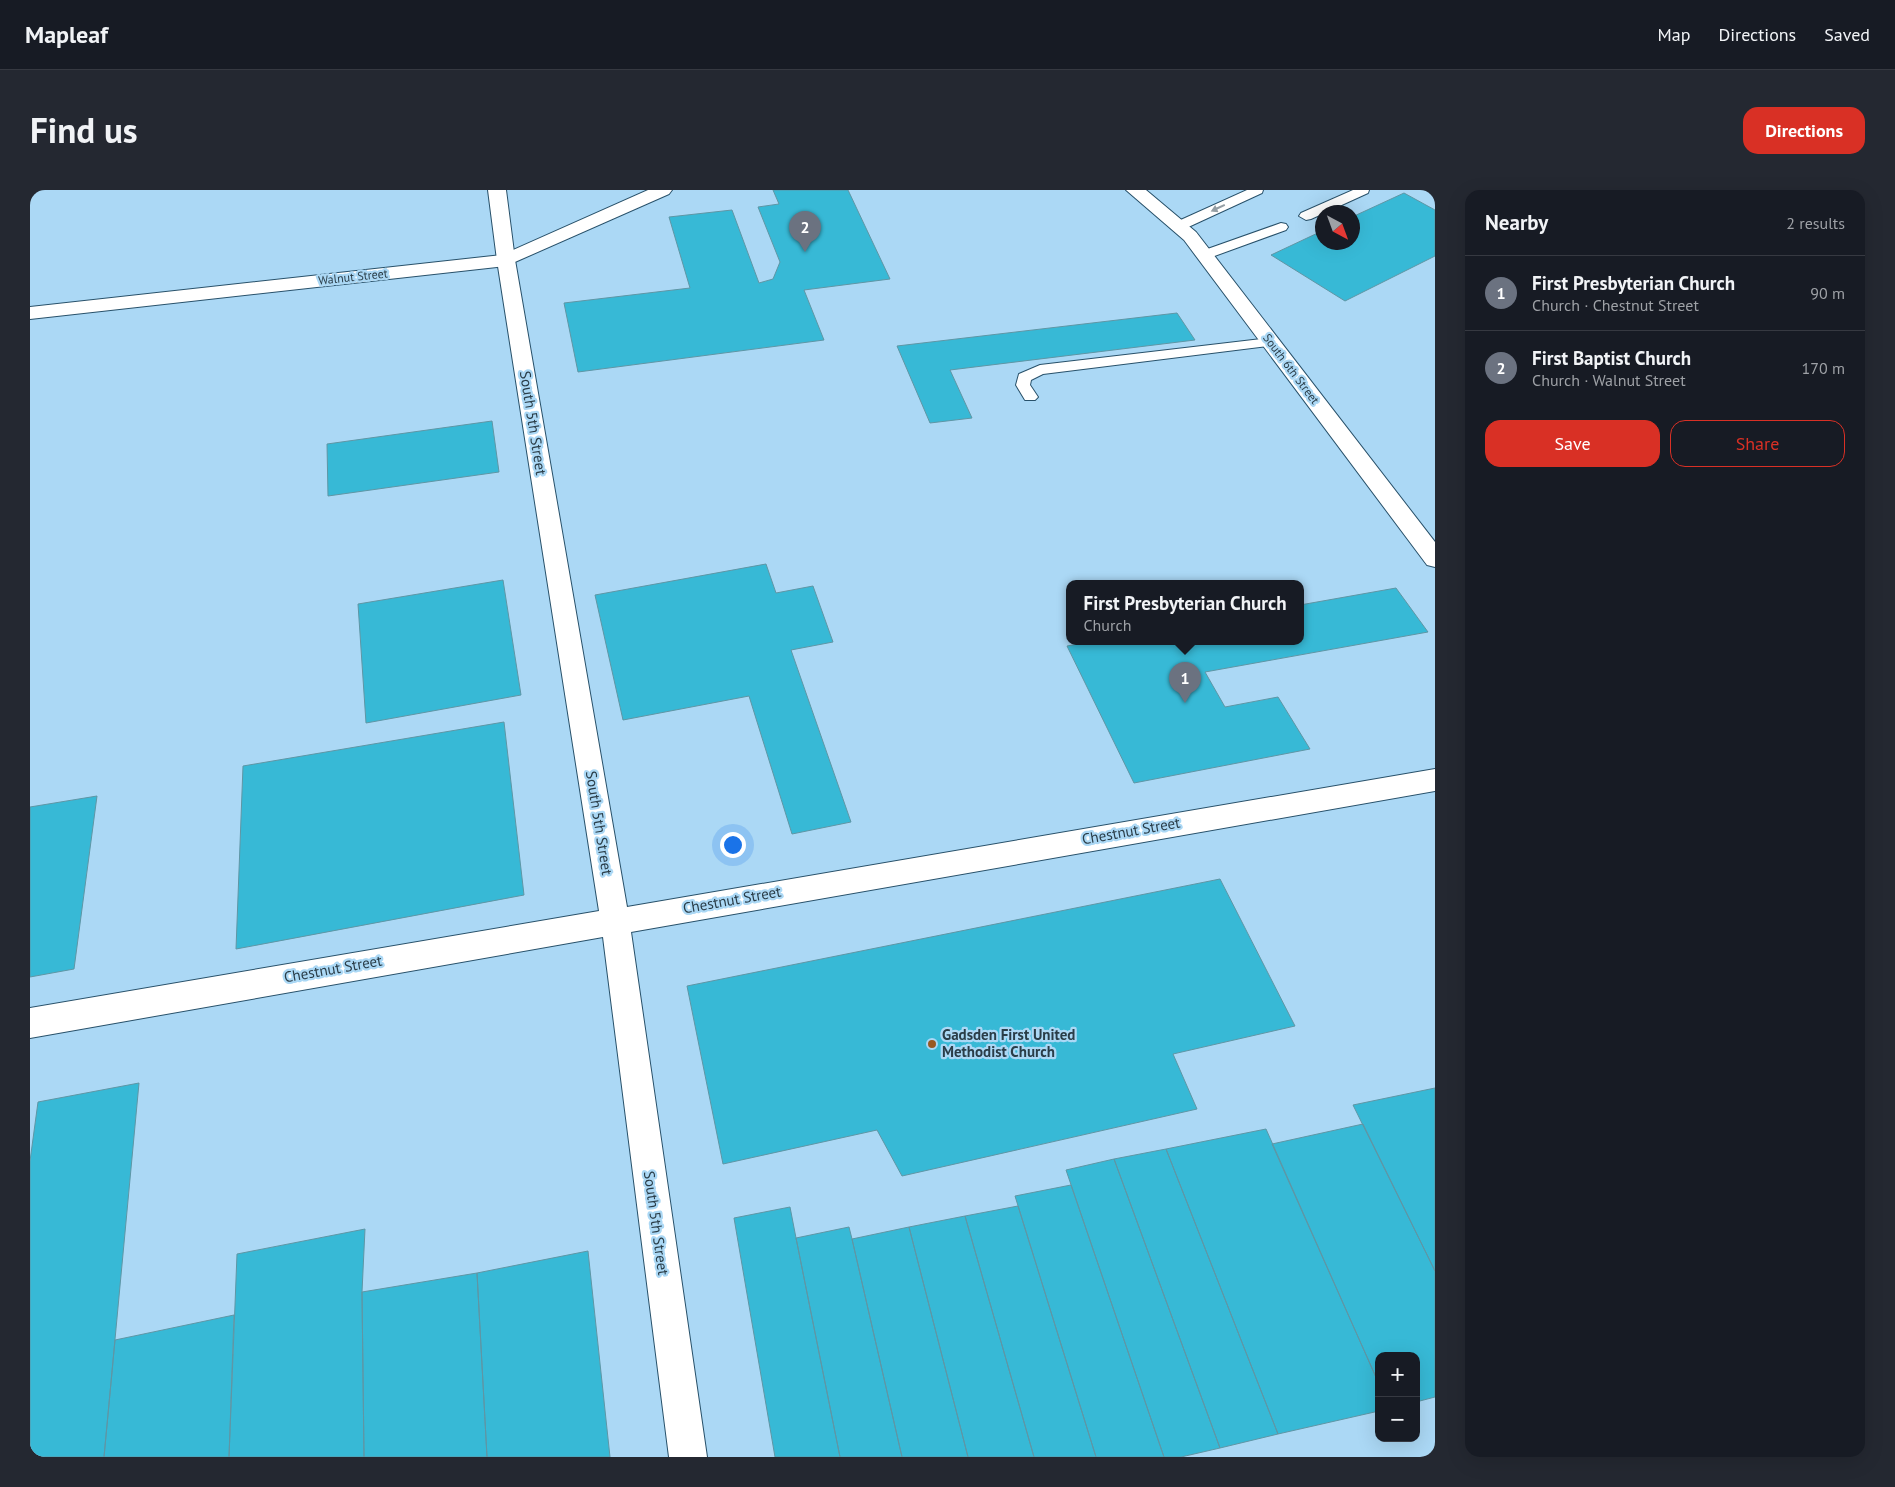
<!DOCTYPE html>
<html lang="en">
<head>
<meta charset="utf-8">
<style>
	:root { --surface:#171b24; --page:#242831; --text:#f1f3f6; --muted:#9ea1a6; --line:#363941; --accent:#d93025 }
	body { margin:0; font-family:"PT Sans",sans-serif; background:var(--page); color:var(--text) }
	.controls { position:absolute; right:15px; bottom:15px; display:grid; overflow:hidden; border-radius:10px; box-shadow:0 5px 20px #0002 }
	.controls button { width:45px; height:45px; display:grid; place-items:center; padding:0; border:0; border-bottom:1px solid var(--line); background:var(--surface); color:var(--text); font:25px sans-serif }
	.compass { position:absolute; left:1285px; top:15px; width:45px; height:45px; border-radius:50%; background:var(--surface); box-shadow:0 5px 20px #0002; rotate:139deg }
	.you { position:absolute; left:702px; top:654px; width:18px; height:18px; margin:-12px; border:4px solid #fff; border-radius:50%; background:#1a73e8; box-shadow:0 0 0 8px #1a73e833 }
	.badge { display:grid; place-items:center; width:32px; height:32px; border-radius:50%; background:var(--accent); color:#fff; font-size:16px; font-weight:700 }
	.pin { position:absolute; translate:-50% -41px; filter:drop-shadow(0 1px 2px #0008) }
	.pin::after { content:''; position:absolute; top:26px; width:18px; height:15px; background:inherit; clip-path:polygon(0 0,100% 0,50% 100%) }
	.popup { position:absolute; left:1036px; top:390px; width:238px; height:65px; box-sizing:border-box; display:grid; place-content:center; border-radius:10px; background:var(--surface); filter:drop-shadow(0 1px 4px #0005); font-size:16px; white-space:nowrap; color:var(--muted) }
	.popup b { font-size:19px; color:var(--text) }
	.popup::after { content:''; position:absolute; left:50%; top:100%; margin-left:-10px; border:10px solid transparent; border-top-color:var(--surface) }
	.list { margin:0; padding:0; list-style:none }
	h2 { display:flex; justify-content:space-between; align-items:center; height:65px; margin:0; padding:0 20px; font-size:21px }
	h2 small { font-size:16px; font-weight:400; color:var(--muted) }
	.list li { display:grid; grid-template-columns:32px 1fr auto; gap:15px; align-items:center; box-sizing:border-box; height:75px; padding:0 20px; border-top:1px solid var(--line) }
	.list b { display:block; font-size:19px; white-space:nowrap }
	.list p { margin:0; font-size:16px; white-space:nowrap; color:var(--muted) }
	.list em { font-size:16px; font-style:normal; color:var(--muted) }
	.actions { display:flex; gap:10px; padding:15px 20px }
	.actions a { flex:1; padding:11px 0; border:1px solid var(--accent); border-radius:15px; text-align:center; font-size:18px; color:var(--accent) }
	.actions .main { background:var(--accent); color:#fff }
	.map { position:relative; flex:none; width:1405px; height:1267px; overflow:hidden; border-radius:15px }
	header { display:flex; align-items:center; gap:30px; box-sizing:border-box; height:70px; padding:0 25px; background:var(--surface); border-bottom:1px solid var(--line) }
	header strong { font-size:24px }
	nav { display:flex; gap:28px; margin-inline-start:auto; font-size:18px }
	.intro { display:flex; align-items:center; justify-content:space-between; box-sizing:border-box; height:120px; padding:0 30px }
	h1 { margin:0; font-size:35px }
	.button { padding:12px 22px; border-radius:15px; background:var(--accent); color:#fff; font-size:18px; font-weight:700 }
	main { display:flex; gap:30px; padding:0 30px }
	aside { flex:1; background:var(--surface); border-radius:15px; box-shadow:0 5px 20px #0002 }
	.map>svg:first-child { display:block }
	.building { fill:#37b9d6; stroke:#5f96a5 }
	.lines { fill:none; stroke-linecap:round; stroke-linejoin:round }
	.lane-casing { stroke:#28516a; stroke-width:2 }
	.street-casing { stroke:#28516a; stroke-width:2 }
	.secondary-casing { stroke:#28516a; stroke-width:2 }
	.lane { fill:#fff; fill-rule:evenodd }
	.street { fill:#fff; fill-rule:evenodd }
	.secondary { fill:#fff; fill-rule:evenodd }
	.oneway { fill:#949ea4 }
	.poi-dot { fill:#995923; stroke:#abd8f5; stroke-width:2 }
	.labels { text-anchor:middle; stroke-width:4.5; stroke-linejoin:round; paint-order:stroke }
	.far-street-label { font-size:12px; fill:#2a3d48; stroke:#abd8f5 }
	.street-label { font-size:15px; fill:#2a3d48; stroke:#abd8f5 }
	.poi-label { font-size:15px; font-weight:bold; fill:#2a3d48; stroke:#abd8f5; text-anchor:start }
</style>
</head>
<body>
<header>
<strong>Mapleaf</strong>
<nav><a>Map</a><a>Directions</a><a>Saved</a></nav>
</header>
<div class="intro"><h1>Find us</h1><a class="button">Directions</a></div>
<main>
<div class="map">
<svg width="1405" height="1267" viewBox="0 0 1405 1267">
	<rect width="100%" height="100%" fill="#abd8f5"/>
	<path class="building" d="M743 0H818L860 89 774 100 794 150 548 182 534 113 660 98 639 27 702 20 729 93 743 89 750 72 728 17 749 14Z
		M1374 3 1405 20V66L1315 111 1241 65 1292 41V52H1322V27Z
		M1147 123 1165 150 920 180 942 228 900 233 867 156Z
		M462 231 469 282 298 306 297 254Z
		M736 374 746 403 783 396 803 452 761 460 821 632 762 644 719 506 593 530 565 405Z
		M473 390 491 505 336 533 328 414Z
		M1366 398 1398 442 1175 482 1195 517 1248 507 1280 559 1104 593 1037 456 1059 452H1270V415Z
		M474 532 494 705 206 759 213 576Z
		M67 606 44 779 0 787V617Z
		M1190 689 1265 836 1143 864 1167 919 872 986 847 940 693 974 657 796Z
		M109 893 74 1267H0V971L8 912Z
		M1405 898V1081L1323 915Z
		M1333 934 1405 1081V1207L1386 1212V1166H1349V1194L1242 954Z
		M1236 939 1349 1194V1221L1248 1244 1136 959Z
		M1136 959 1248 1244 1190 1258 1084 969Z
		M1084 969 1190 1258 1151 1267H1134L1036 980Z
		M1041 995 1134 1267H1066L985 1006Z
		M988 1016 1066 1267H1004L935 1026Z
		M760 1017 766 1048 810 1267H745L704 1028Z
		M935 1026 1004 1267H938L879 1037Z
		M819 1037 822 1049 872 1267H810L766 1048Z
		M879 1037 938 1267H872L822 1049Z
		M335 1039 332 1102 334 1267H199L207 1064Z
		M558 1061 580 1267H457L447 1083Z
		M447 1083 457 1267H334L332 1102Z
		M204 1125 199 1267H74L85 1150Z"/>
	<g class="lines">
		<defs>
			<path id="lane" d="M1217 0H1233L1232 3 1154 39 1149 40 1142 36 1144 33Z
				M1323 0H1339L1338 3 1281 29 1276 30 1269 26 1271 23Z
				M1251 33 1256 34 1258 37 1256 40 1179 68H1169L1167 65 1169 62Z
				M1240 148 1245 149 1247 152 1245 155 1013 184 1001 190 1000 195 1008 207 1005 210H995L986 195 989 184 1010 175Z"/>
			<path id="street" d="M458 0H476L485 70 597 717 1405 579V601L601 742 677 1267H639L573 747 0 848V818L569 721 467 70Z"/>
			<path id="secondary" d="M618 0H642L639 4 476 76 0 129V117L472 65Z
				M1096 0H1116L1166 42 1405 352V377L1397 375 1154 50Z"/>
		</defs>
		<use href="#lane" class="lane-casing"/>
		<use href="#street" class="street-casing"/>
		<use href="#secondary" class="secondary-casing"/>
		<use href="#lane" class="lane"/>
		<use href="#street" class="street"/>
		<use href="#secondary" class="secondary"/>
	</g>
	<defs><path id="oneway-solid" d="M-6-.8H1V-3.2L6.5 0L1 3.2V.8H-6Z" transform="scale(1.25)"/></defs>
	<use class="oneway" href="#oneway-solid" transform="translate(1188 18) rotate(155)"/>
	<circle class="poi-dot" cx="902" cy="854" r="5"/>
	<g class="labels">
		<g class="far-street-label">
			<text transform="translate(323 87) rotate(-6)" y="4">Walnut Street</text>
			<text transform="translate(1261 179) rotate(53)" y="4">South 6th Street</text>
		</g>
		<g class="street-label">
			<text transform="translate(503 233) rotate(81)" y="5">South 5th Street</text>
			<text transform="translate(569 633) rotate(81)" y="5">South 5th Street</text>
			<text transform="translate(1101 641) rotate(-10)" y="5">Chestnut Street</text>
			<text transform="translate(702 710) rotate(-10)" y="5">Chestnut Street</text>
			<text transform="translate(303 779) rotate(-10)" y="5">Chestnut Street</text>
			<text transform="translate(626 1033) rotate(82)" y="5">South 5th Street</text>
		</g>
		<g class="poi-label">
			<text x="912" y="850">Gadsden First United<tspan x="912" dy="17">Methodist Church</tspan></text>
		</g>
	</g>
</svg>
<div class="controls">
<button>+</button>
<button>−</button>
</div>
<svg class="compass" viewBox="-18 -18 36 36"><path d="M0-13l5 13h-10z" fill="#e53935"/><path d="M0 13l5-13h-10z" fill="#9ea1a6"/></svg>
<div class="you"></div>
<div class="pin badge" style="left:1155px;top:513px;background:#6b7280">1</div>
<div class="popup"><b>First Presbyterian Church</b>Church</div>
<div class="pin badge" style="left:775px;top:62px;background:#6b7280">2</div>
</div>
<aside>
<h2>Nearby<small>2 results</small></h2>
<ul class="list">
<li><span class="badge" style="background:#6b7280">1</span><div><b>First Presbyterian Church</b><p>Church · Chestnut Street</p></div><em>90 m</em></li>
<li><span class="badge" style="background:#6b7280">2</span><div><b>First Baptist Church</b><p>Church · Walnut Street</p></div><em>170 m</em></li>
</ul>
<div class="actions"><a class="main">Save</a><a>Share</a></div>
</aside>
</main>
</body>
</html>
